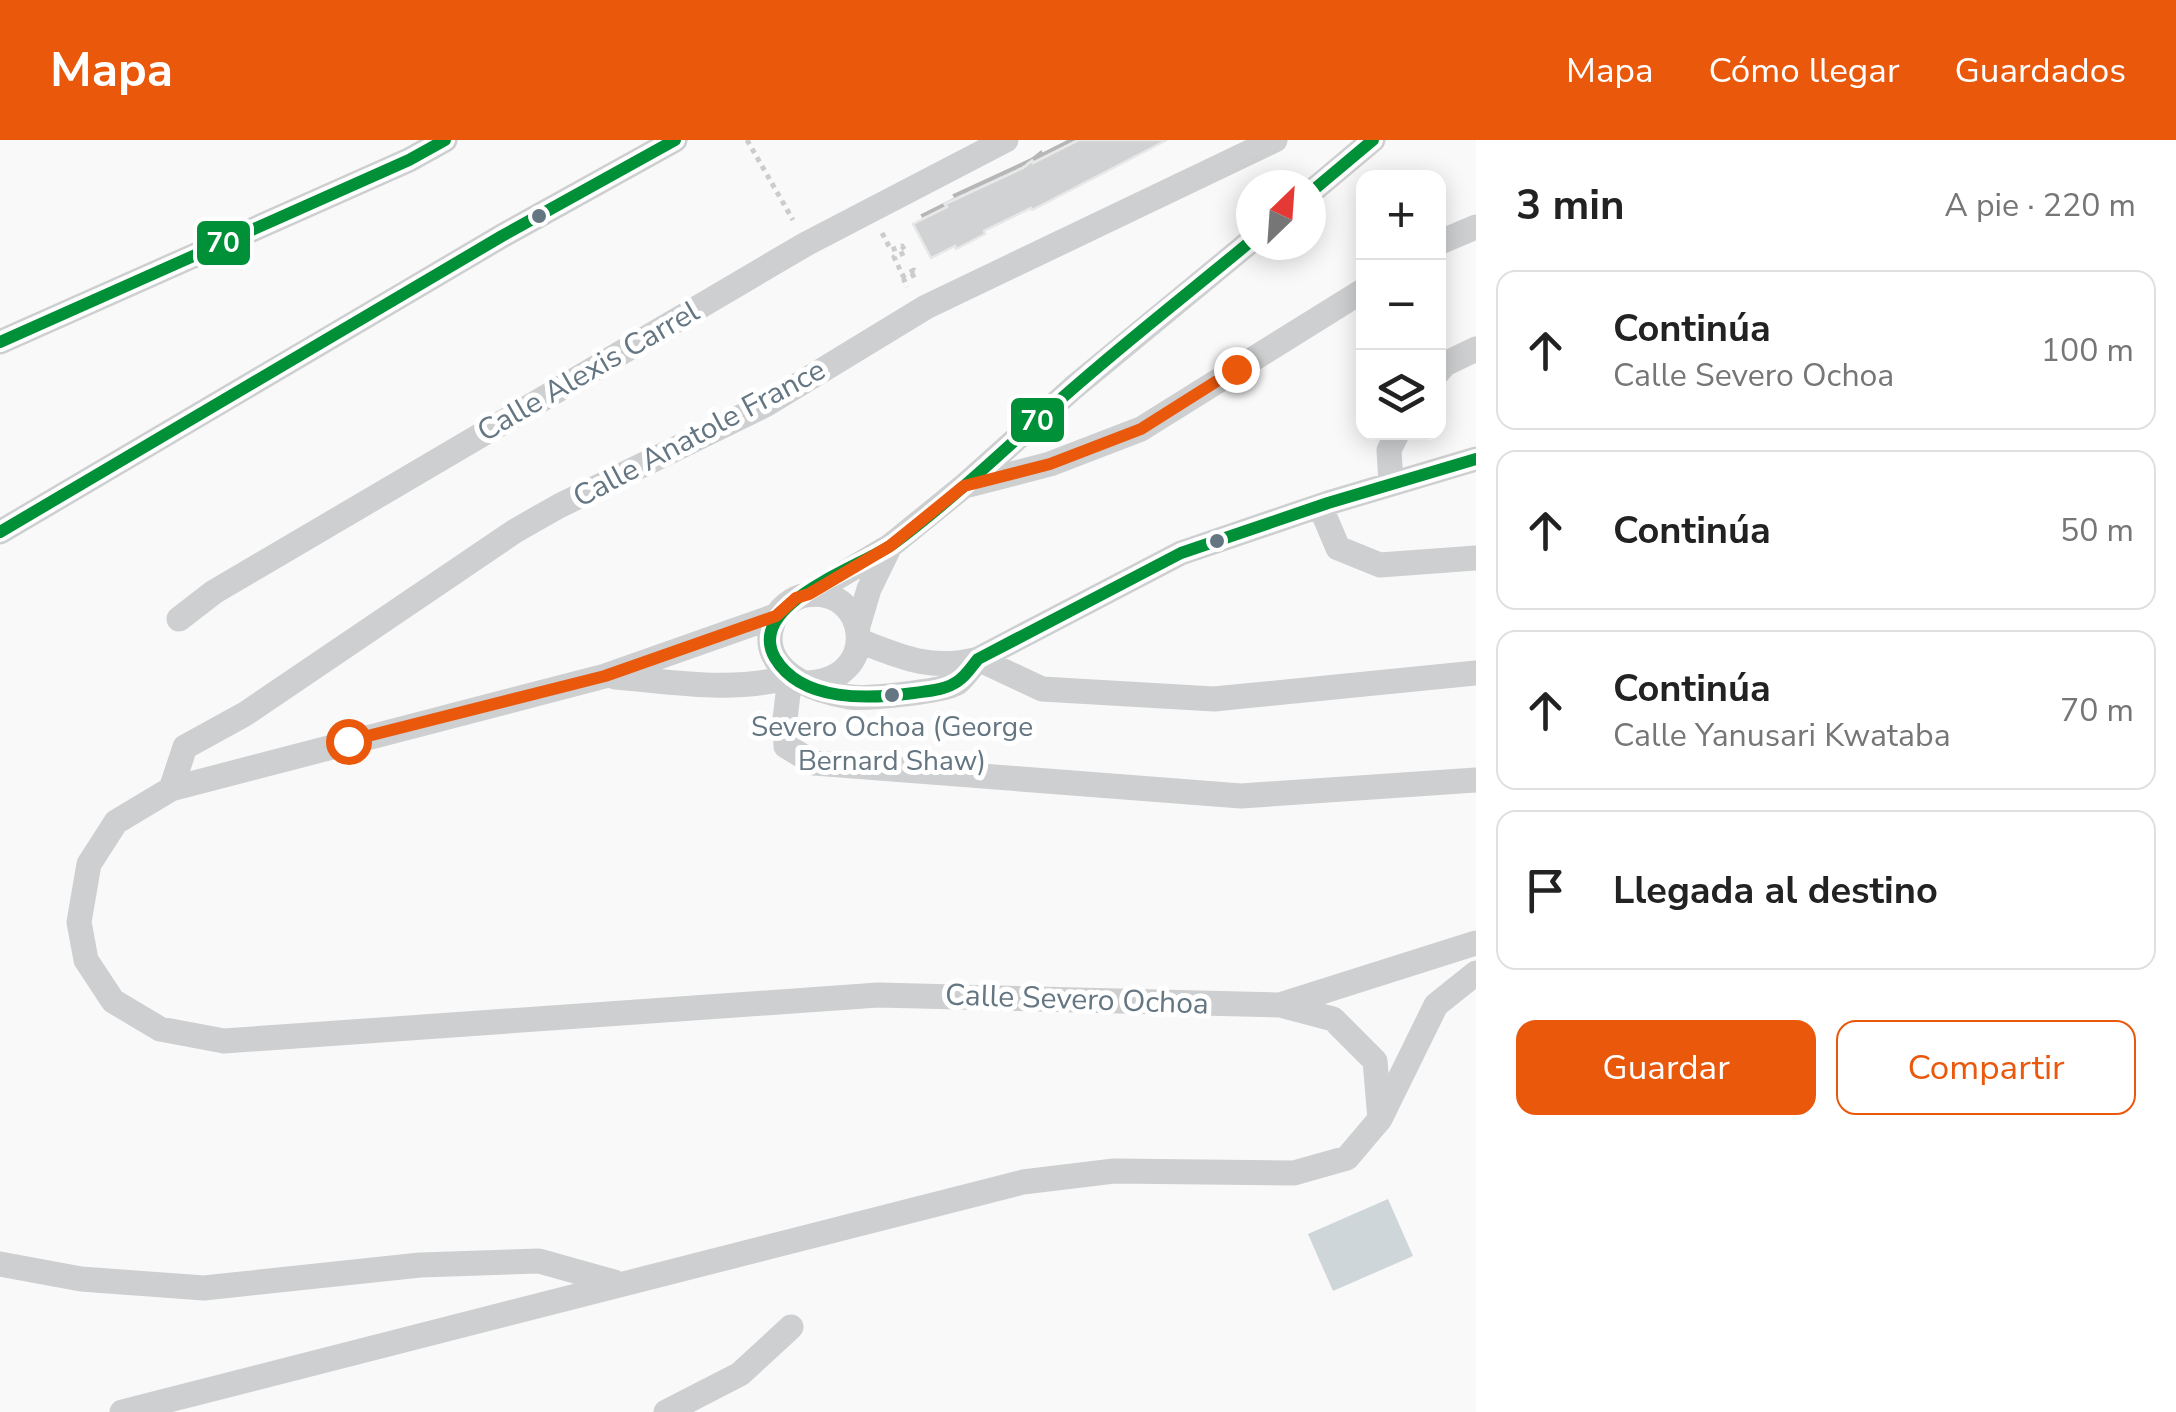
<!DOCTYPE html>
<html lang="es">
<head>
<meta charset="utf-8">
<style>
	:root { --surface:#fff; --page:#f2f2f2; --text:#222; --muted:#767676; --line:#e0e0e0; --accent:#ea580c }
	body { margin:0; font-family:"Nunito Sans",sans-serif; background:var(--page); color:var(--text) }
	.controls { position:absolute; right:30px; top:30px; display:grid; overflow:hidden; border-radius:20px; box-shadow:0 5px 25px #0003 }
	.controls button { width:90px; height:90px; display:grid; place-items:center; padding:0; border:0; border-bottom:2px solid var(--line); background:var(--surface); color:var(--text); font:50px sans-serif }
	.compass { position:absolute; left:1236px; top:30px; width:90px; height:90px; border-radius:50%; background:var(--surface); box-shadow:0 5px 25px #0003; rotate:25deg }
	.stop { position:absolute; width:30px; height:30px; margin:-22px; border:8px solid #ea580c; border-radius:50%; background:#fff }
	.stop.end { background:#ea580c; border-color:#fff; box-shadow:0 2px 10px #0008 }
	.list { margin:0; padding:0; list-style:none }
	h2 { display:flex; justify-content:space-between; align-items:center; height:130px; margin:0; padding:0 40px; font-size:42px }
	h2 small { font-size:32px; font-weight:400; color:var(--muted) }
	.list li { display:grid; grid-template-columns:65px 1fr auto; gap:30px; align-items:center; box-sizing:border-box; height:160px; margin:0 20px 20px; padding:0 20px; border:2px solid var(--line); border-radius:20px }
	.list b { display:block; font-size:38px; white-space:nowrap }
	.list p { margin:0; font-size:32px; white-space:nowrap; color:var(--muted) }
	.list em { font-size:32px; font-style:normal; color:var(--muted) }
	.actions { display:flex; gap:20px; padding:30px 40px }
	.actions a { flex:1; padding:22px 0; border:2px solid var(--accent); border-radius:20px; text-align:center; font-size:35px; color:var(--accent) }
	.actions .main { background:var(--accent); color:#fff }
	.icon { flex:none; width:55px; height:55px; fill:none; stroke:currentColor; stroke-width:2; stroke-linecap:round; stroke-linejoin:round }
	.map { position:relative; flex:none; width:1476px; height:1272px; overflow:hidden }
	header { display:flex; align-items:center; gap:60px; box-sizing:border-box; height:140px; padding:0 50px; background:var(--accent); color:#fff }
	header strong { font-size:48px }
	nav { display:flex; gap:55px; margin-inline-start:auto; font-size:35px }
	main { display:flex }
	aside { flex:1; background:var(--surface) }
	.map>svg:first-child { display:block }
	.water { fill:#ced6d9 }
	.building { fill:#d0d2d3; stroke:#e8e8e8; stroke-width:2.5; filter:url(#shadow) }
	.lines { fill:none; stroke-linecap:round; stroke-linejoin:round }
	.path { stroke:#cbcccd; stroke-width:5; stroke-dasharray:5 5; stroke-linecap:butt }
	.minor { stroke:#cecfd0; stroke-width:25 }
	.bus-1-casing { stroke:#fff; stroke-width:20 }
	.bus-1 { stroke:#009038; stroke-width:12 }
	.route { stroke:#ea580c; stroke-width:12 }
	.bus-dot { fill:#657683; stroke:#fff; stroke-width:4 }
	.labels { text-anchor:middle; stroke-width:10; stroke-linejoin:round; paint-order:stroke }
	.bus-label { font-size:28px; fill:#657683; stroke:#fff }
	.street-label { font-size:30px; fill:#657683; stroke:#fff }
	.line-badge { stroke:#fff; stroke-width:4 }
	.badge-label { font-size:28px; text-anchor:middle; font-weight:bold; fill:#fff }
</style>
</head>
<body>
<header>
<strong>Mapa</strong>
<nav><a>Mapa</a><a>Cómo llegar</a><a>Guardados</a></nav>
</header>
<main>
<div class="map">
<svg width="1476" height="1272" viewBox="0 0 1476 1272">
	<defs>
		<filter id="shadow"><feDropShadow dx="9" dy="-9" stdDeviation="0" flood-color="#0004"/></filter>
	</defs>
	<rect width="100%" height="100%" fill="#f9f9f9"/>
	<path class="water" d="M1388 1059 1413 1116 1333 1151 1308 1094Z"/>
	<path class="building" d="M1079 0H1167L1032 70 1031 68 984 91 985 94 956 109 955 106 931 118 913 84 947 67 945 64 1023 28 1032 21 1033 23Z"/>
	<g class="lines">
		<path class="path" d="M747 0 793 80
			M882 93 891 110 902 106 906 112 894 117 903 136 914 130 916 134 904 140 907 147"/>
		<path class="minor" d="M1311 52 1373 0
			M1438 103 1476 87
			M0 202 409 20 445 0
			M1438 232 1445 224 1476 209
			M1391 344 1389 310 1398 292
			M969 345 1050 324 1141 289 1364 150
			M1328 363 1324 375 1338 408 1380 425 1476 418
			M0 392 502 96 675 0
			M809 454 890 406 964 346 1073 248 1251 101
			M179 479 214 452 806 104 1006 0
			M858 486 869 449 890 406
			M860 501C903 518 932 531 978 519L1181 413 1328 363 1476 319
			M978 519 1042 549 1214 559 1476 533
			M615 537C674 542 732 553 790 537L785 579 786 606 814 623 1241 656 1476 640
			M808 543C882 539 868 446 807 455 792 457 778 469 773 483 756 529 813 552 850 557 867 559 942 552 957 543 964 538 971 527 977 520
			M171 649 185 607 245 574 515 391 559 366 765 265 926 167 1275 0
			M1280 865 1476 803
			M1380 979 1436 865 1476 833
			M0 1124 81 1139 204 1148 420 1125 539 1121 614 1142
			M122 1272 1023 1042 1114 1031 1294 1033 1347 1018 1380 979 1375 921 1333 879 1280 865 878 855 224 901 160 889 113 861 86 820 79 782 89 724 116 682 171 649 605 536 775 476
			M666 1272 740 1234 791 1187"/>
		<defs>
			<path id="bus-1" d="M1311 52 1373 0
				M1251 101C1191 151 1129 199 1070 251 1012 302 956 357 893 404 861 427 744 464 775 518 802 563 870 559 914 553 928 551 946 550 958 541 966 536 972 526 978 519L1181 413 1328 363 1476 319
				M0 202 409 20 445 0
				M0 392 502 96 675 0"/>
		</defs>
		<use href="#bus-1" class="bus-1-casing"/>
		<use href="#bus-1" class="bus-1"/>
	</g>
	<g class="lines">
		<path class="route" d="M348 601 605 536 776 476 796 458 809 454 890 406 964 346 1050 324 1141 289 1236 229"/>
	</g>
	<g class="bus-dot">
		<circle cx="539" cy="76" r="9"/>
		<circle cx="1217" cy="401" r="9"/>
		<circle cx="892" cy="555" r="9"/>
	</g>
	<g class="labels">
		<g class="bus-label">
			<text x="892" y="596">Severo Ochoa (George<tspan x="892" dy="34">Bernard Shaw)</tspan></text>
		</g>
		<g class="street-label">
			<text transform="translate(588 231) rotate(-30)" y="10">Calle Alexis Carrel</text>
			<text transform="translate(699 293) rotate(-28)" y="10">Calle Anatole France</text>
			<text transform="translate(1077 859) rotate(2)" y="10">Calle Severo Ochoa</text>
		</g>
	</g>
	<g class="line-badge">
		<rect x="195" y="79" width="57" height="48" rx="10" fill="#009038"/>
		<rect x="1009" y="256" width="57" height="48" rx="10" fill="#009038"/>
	</g>
	<g class="badge-label">
		<text x="223" y="112">70</text>
		<text x="1037" y="290">70</text>
	</g>
</svg>
<div class="controls">
<button>+</button>
<button>−</button>
<button><svg class="icon" aria-label="layers" viewBox="0 0 24 24"><path d="M12 4l9 5-9 5-9-5zM3 14l9 5 9-5"/></svg></button>
</div>
<svg class="compass" viewBox="-18 -18 36 36"><path d="M0-13l5 13h-10z" fill="#e53935"/><path d="M0 13l5-13h-10z" fill="#767676"/></svg>
<div class="stop" style="left:348px;top:601px"></div>
<div class="stop end" style="left:1236px;top:229px"></div>
</div>
<aside>
<h2>3 min<small>A pie · 220 m</small></h2>
<ul class="list">
<li><svg class="icon" aria-label="ahead" viewBox="0 0 24 24"><path d="M12 20V5M6 11l6-6 6 6"/></svg><div><b>Continúa</b><p>Calle Severo Ochoa</p></div><em>100 m</em></li>
<li><svg class="icon" aria-label="ahead" viewBox="0 0 24 24"><path d="M12 20V5M6 11l6-6 6 6"/></svg><div><b>Continúa</b></div><em>50 m</em></li>
<li><svg class="icon" aria-label="ahead" viewBox="0 0 24 24"><path d="M12 20V5M6 11l6-6 6 6"/></svg><div><b>Continúa</b><p>Calle Yanusari Kwataba</p></div><em>70 m</em></li>
<li><svg class="icon" aria-label="arrive" viewBox="0 0 24 24"><path d="M6 21V4h12l-3 4 3 4H6"/></svg><div><b>Llegada al destino</b></div></li>
</ul>
<div class="actions"><a class="main">Guardar</a><a>Compartir</a></div>
</aside>
</main>
</body>
</html>
